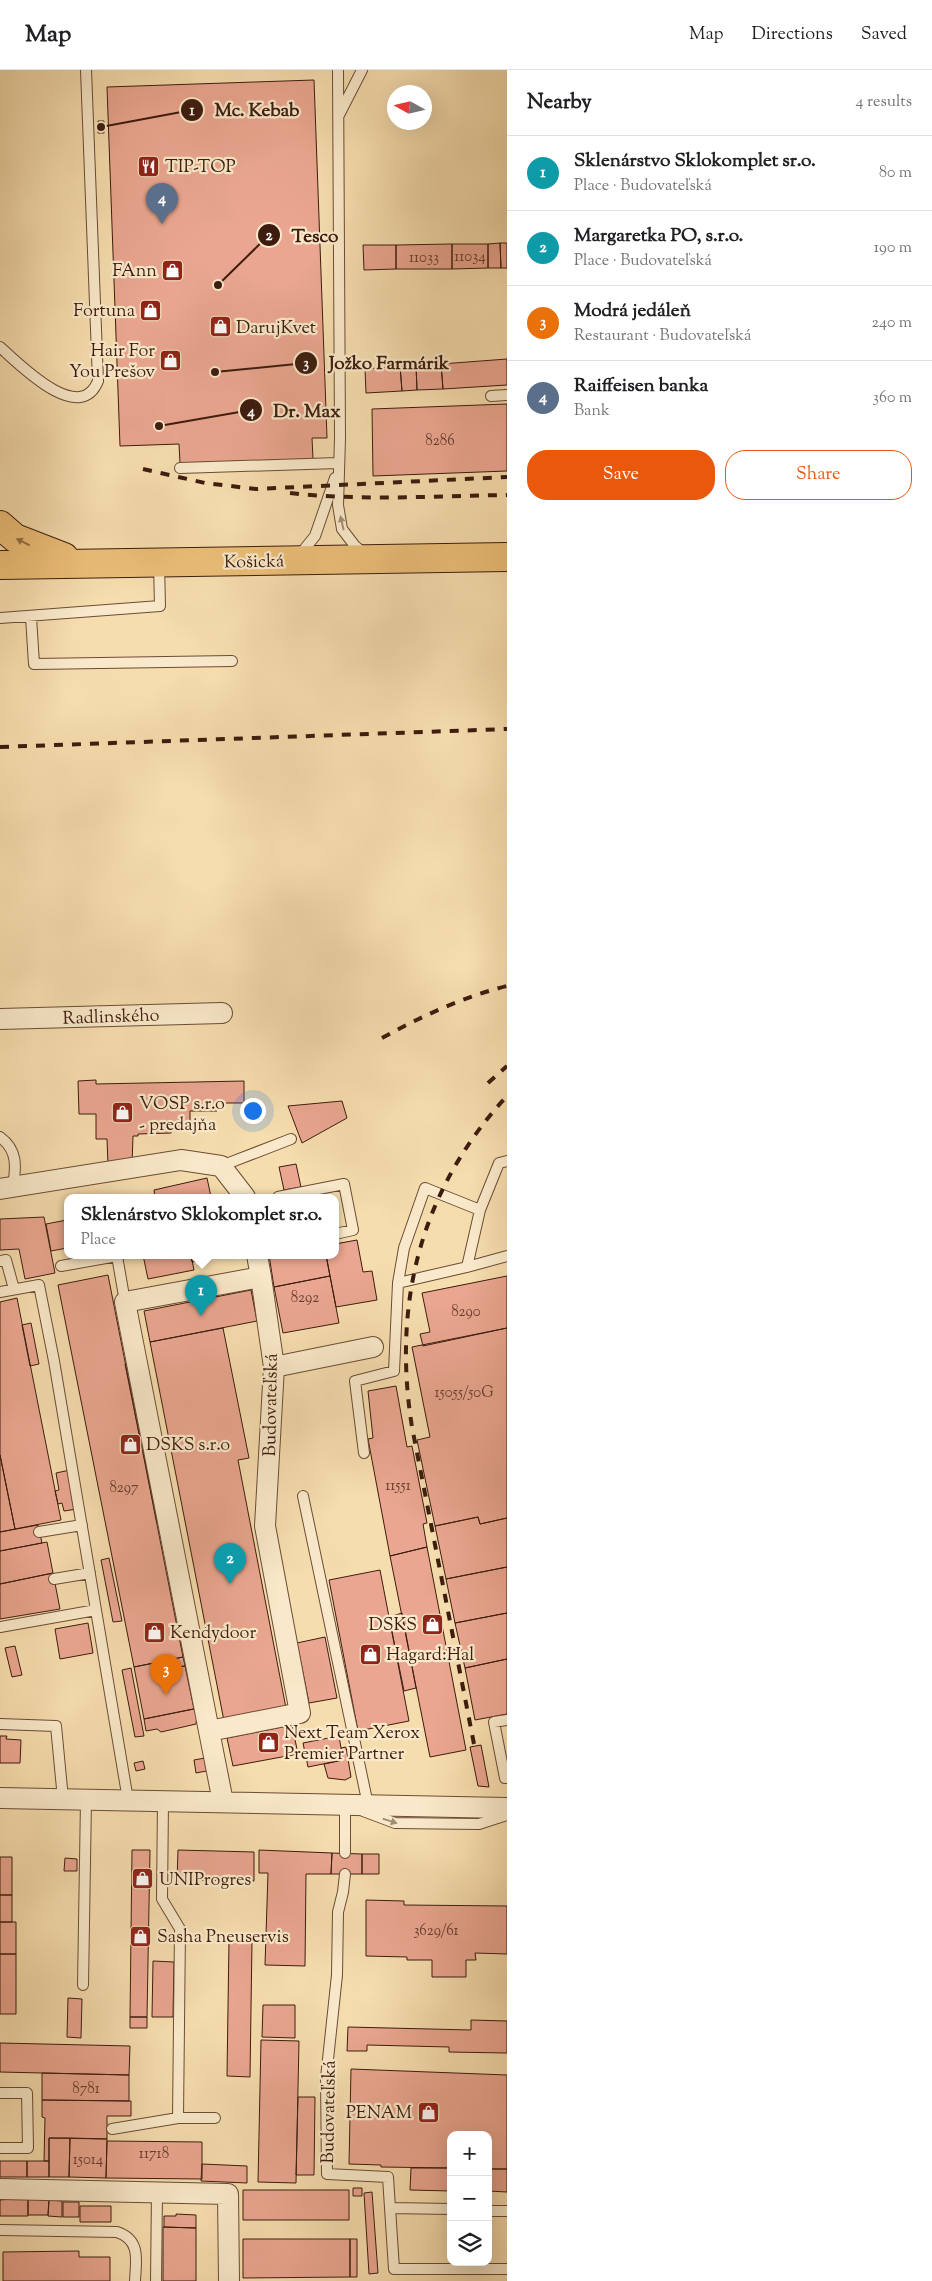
<!DOCTYPE html>
<html lang="en">
<head>
<meta charset="utf-8">
<style>
	:root { --surface:#fff; --page:#f2f2f2; --text:#202124; --muted:#757577; --line:#e0e0e0; --accent:#ea580c }
	body { margin:0; font-family:"Sorts Mill Goudy",serif; background:var(--page); color:var(--text) }
	.controls { position:absolute; right:15px; bottom:15px; display:grid; overflow:hidden; border-radius:10px; box-shadow:0 5px 20px #0002 }
	.controls button { width:45px; height:45px; display:grid; place-items:center; padding:0; border:0; border-bottom:1px solid var(--line); background:var(--surface); color:var(--text); font:25px sans-serif }
	.compass { position:absolute; left:387px; top:15px; width:45px; height:45px; border-radius:50%; background:var(--surface); box-shadow:0 5px 20px #0002; rotate:278deg }
	.you { position:absolute; left:252px; top:1040px; width:18px; height:18px; margin:-12px; border:4px solid #fff; border-radius:50%; background:#1a73e8; box-shadow:0 0 0 8px #1a73e833 }
	.badge { display:grid; place-items:center; width:32px; height:32px; border-radius:50%; background:var(--accent); color:#fff; font-size:16px; font-weight:700 }
	.pin { position:absolute; translate:-50% -41px; filter:drop-shadow(0 1px 2px #0008) }
	.pin::after { content:''; position:absolute; top:26px; width:18px; height:15px; background:inherit; clip-path:polygon(0 0,100% 0,50% 100%) }
	.popup { position:absolute; left:64px; top:1124px; width:275px; height:65px; box-sizing:border-box; display:grid; place-content:center; border-radius:10px; background:var(--surface); filter:drop-shadow(0 1px 4px #0005); font-size:16px; white-space:nowrap; color:var(--muted) }
	.popup b { font-size:19px; color:var(--text) }
	.popup::after { content:''; position:absolute; left:50%; top:100%; margin-left:-10px; border:10px solid transparent; border-top-color:var(--surface) }
	.list { margin:0; padding:0; list-style:none }
	h2 { display:flex; justify-content:space-between; align-items:center; height:65px; margin:0; padding:0 20px; font-size:21px }
	h2 small { font-size:16px; font-weight:400; color:var(--muted) }
	.list li { display:grid; grid-template-columns:32px 1fr auto; gap:15px; align-items:center; box-sizing:border-box; height:75px; padding:0 20px; border-top:1px solid var(--line) }
	.list b { display:block; font-size:19px; white-space:nowrap }
	.list p { margin:0; font-size:16px; white-space:nowrap; color:var(--muted) }
	.list em { font-size:16px; font-style:normal; color:var(--muted) }
	.actions { display:flex; gap:10px; padding:15px 20px }
	.actions a { flex:1; padding:11px 0; border:1px solid var(--accent); border-radius:20px; text-align:center; font-size:18px; color:var(--accent) }
	.actions .main { background:var(--accent); color:#fff }
	.icon { flex:none; width:28px; height:28px; fill:none; stroke:currentColor; stroke-width:2; stroke-linecap:round; stroke-linejoin:round }
	.map { position:relative; flex:none; width:507px; height:2211px; overflow:hidden }
	header { display:flex; align-items:center; gap:30px; box-sizing:border-box; height:70px; padding:0 25px; background:var(--surface); border-bottom:1px solid var(--line) }
	header strong { font-size:24px }
	nav { display:flex; gap:28px; margin-inline-start:auto; font-size:18px }
	main { display:flex }
	aside { flex:1; background:var(--surface) }
	.map>svg:first-child { display:block }
	.building { fill:#eaa690; stroke:#3d1c0f }
	.lines { fill:none; stroke-linecap:round; stroke-linejoin:round }
	.lane-casing { stroke:#6b4c37; stroke-width:12 }
	.street-casing { stroke:#6b4c37; stroke-width:22 }
	.primary-casing { stroke:#3d1c0f; stroke-width:30 }
	.lane { stroke:#f9e9ca; stroke-width:10 }
	.street { stroke:#f9e9ca; stroke-width:20 }
	.primary { stroke:#ebbe77; stroke-width:28 }
	.rail { stroke:#3d1c0f; stroke-width:4; stroke-dasharray:9 9; stroke-linecap:butt }
	.oneway { fill:#a48d76 }
	.oneway2 { fill:#946d43 }
	.labels { text-anchor:middle; stroke-width:4.5; stroke-linejoin:round; paint-order:stroke }
	.number-label { font-size:15px; fill:#683e2f }
	.poi-label { font-size:18px; fill:#3d1c0f; stroke:#f9e9ca; text-anchor:start }
	.street-label { font-size:18px; fill:#3d1c0f; stroke:#f9e9ca }
	.leader { fill:none; stroke:#3d1c0f; stroke-width:2 }
	.callout-dot { fill:#3d1c0f; stroke:#f9e9ca; stroke-width:2 }
	.mark-label { font-size:15px; text-anchor:middle; font-weight:bold; fill:#fff }
	.callout-label { font-size:19px; text-anchor:middle; font-weight:bold; fill:#3d1c0f; stroke:#f9e9ca; stroke-width:4.5; stroke-linejoin:round; paint-order:stroke }
</style>
</head>
<body>
<header>
<strong>Map</strong>
<nav><a>Map</a><a>Directions</a><a>Saved</a></nav>
</header>
<main>
<div class="map">
<svg width="507" height="2211" viewBox="0 0 507 2211">
	<rect width="100%" height="100%" fill="#f6ddae"/>
	<filter id="stains"><feTurbulence type="fractalNoise" baseFrequency=".004" numOctaves="4"/><feColorMatrix values="0 0 0 0 .2 0 0 0 0 .09 0 0 0 0 .02 0 0 0 .5 -.17"/></filter>
	<radialGradient id="worn" r=".72"><stop offset=".6" stop-color="#630" stop-opacity="0"/><stop offset="1" stop-color="#630" stop-opacity=".3"/></radialGradient>
	<path class="building" d="M314 10 327 368H312L313 389 180 393 179 374 120 376 107 17Z
		M98 51H104V63H98Z
		M500 173H507V198H501Z
		M500 173 501 198H488V174Z
		M452 174V199H396V175Z
		M452 174H488V198L452 199Z
		M363 175H396V199L364 200Z
		M507 289V315L443 319 441 294Z
		M441 294 443 319 417 320 416 295Z
		M416 295 417 320 402 321 400 296Z
		M400 296 402 321 366 323 365 299Z
		M507 334V401L373 406 372 339Z
		M96 1010V1014L244 1011V1033H217V1041H190V1057L171 1056V1063L138 1064V1066H133L132 1094 108 1095 107 1069H96V1044H79L78 1011Z
		M342 1031 347 1048 302 1073 288 1036Z
		M296 1094 301 1117 284 1120 279 1097Z
		M207 1108 211 1127H155L154 1120Z
		M44 1147 55 1203 25 1209 19 1179 0 1180V1149Z
		M67 1150V1178L51 1181 46 1154Z
		M357 1170 363 1202 372 1201 377 1230 336 1237 326 1185H335V1174Z
		M143 1185H191L194 1200 148 1209Z
		M191 1185H229L192 1192Z
		M269 1185H326L330 1206 274 1217Z
		M108 1205 183 1587 134 1597 58 1215Z
		M330 1206 339 1253 283 1263 274 1217Z
		M507 1206V1258L423 1276 420 1264 430 1262 422 1223Z
		M251 1220 257 1251 150 1272 144 1241Z
		M17 1228 61 1450 15 1459 0 1385V1232Z
		M31 1253 39 1294 30 1296 22 1255Z
		M223 1258 249 1388 238 1390 286 1638 224 1651 150 1272Z
		M507 1258V1448L480 1454 478 1447 435 1456 417 1370 430 1367 412 1277Z
		M134 1292 150 1372 141 1374 125 1294Z
		M396 1316 407 1377 412 1376 427 1453 423 1454 427 1477 390 1486 368 1369 373 1368 368 1321Z
		M151 1380 165 1451 157 1453 143 1382Z
		M0 1385 15 1459 0 1462Z
		M70 1400 77 1439 64 1441 62 1433 58 1434 55 1421 59 1420 56 1403Z
		M478 1447 480 1454 507 1448V1497L446 1509 435 1456Z
		M38 1455 42 1473 0 1481V1462Z
		M47 1472 53 1503 0 1514V1481Z
		M427 1477 466 1680 430 1687 390 1486Z
		M109 1488 122 1551 113 1552 101 1490Z
		M507 1497V1543L455 1553 446 1509Z
		M380 1500 409 1651 358 1661 329 1510Z
		M53 1503 60 1539 0 1549V1514Z
		M402 1543 416 1618 404 1621 389 1547Z
		M507 1543V1589L465 1598 455 1553Z
		M88 1553 93 1583 60 1589 55 1559Z
		M325 1567 337 1628 309 1633 297 1573Z
		M15 1576 22 1605 12 1607 5 1578Z
		M183 1587 185 1596 171 1598 169 1590Z
		M507 1589V1644L475 1650 465 1598Z
		M169 1590 171 1598 185 1596 194 1639 144 1649 134 1597Z
		M131 1598 144 1666 135 1667 122 1600Z
		M198 1638 196 1654 161 1662 157 1659 146 1661 144 1649Z
		M292 1655 298 1684 233 1696 227 1668Z
		M0 1666H7L6 1669 21 1670 20 1693H0Z
		M339 1666 343 1690 308 1697 303 1673Z
		M481 1675 489 1717 478 1716 470 1677Z
		M346 1677 351 1707 345 1710 328 1708 324 1694 343 1690 341 1678Z
		M210 1687 212 1700 196 1703 194 1690Z
		M143 1691 145 1699 136 1701 134 1693Z
		M132 1780H150L147 1947H130Z
		M178 1780 254 1782V1811L177 1810Z
		M259 1780 332 1783 331 1804H306L305 1896 265 1895 268 1803H259Z
		M332 1783 362 1784V1804H331Z
		M362 1784H379V1804H362Z
		M0 1787H12V1825H0Z
		M65 1788 77 1789V1801H64Z
		M0 1825H12V1852H0Z
		M366 1830 404 1831V1835L507 1836V1884L475 1883 476 1890H466V1907H432V1890H407V1887L366 1886Z
		M0 1852H16V1884H0Z
		M229 1871H252L250 2007 227 2006Z
		M0 1884H16V1944H0Z
		M153 1891 174 1892 173 1947H152Z
		M68 1928 82 1929 81 1968 67 1967Z
		M263 1935H295V1968L262 1967Z
		M130 1947H147V1958H130Z
		M471 1950 507 1951V1983L449 1982V1977L367 1975V1981H347L348 1957 471 1960Z
		M261 1970 299 1971 296 2113 258 2112Z
		M0 1973 130 1976 129 2005 0 2002Z
		M351 1999 507 2005V2099H488V2065H451V2098L381 2097V2095L349 2094Z
		M42 2003 129 2005V2031L42 2030Z
		M298 2027H315L314 2105H296Z
		M42 2030 131 2031V2046H107V2069L49 2068V2091H44L45 2048 42 2047Z
		M49 2068H70L69 2107H49Z
		M70 2068 107 2069 106 2108 69 2107Z
		M107 2071 202 2072V2109L106 2108Z
		M0 2091H27V2107H0Z
		M27 2091H49V2107H27Z
		M202 2094 247 2096V2113L201 2111Z
		M411 2098H451V2121L410 2120Z
		M488 2099H507V2122L488 2121Z
		M353 2118H362V2126H353Z
		M243 2120H349V2150H243Z
		M372 2122 378 2203 369 2204 364 2123Z
		M10 2128H16V2129L28 2128V2146H0V2130L11 2129Z
		M28 2128H49L48 2145H28Z
		M49 2130 62 2131V2147L48 2146Z
		M63 2132H79V2147H63Z
		M80 2136H111V2152H80Z
		M176 2144 196 2145V2158L164 2157V2146H176Z
		M163 2157 196 2158V2211H163Z
		M243 2169H350V2207L243 2208Z
		M350 2169H357V2207H350Z
		M79 2181V2187H110V2211H3V2182Z"/>
	<g class="lines">
		<defs>
			<path id="lane" d="M338 0 340 368 338 435 342 459 355 476 365 484
				M339 45 362 0
				M0 277C20 295 80 356 98 311L86 0
				M491 326 507 325
				M180 398 338 393
				M298 487 315 466 335 408
				M31 547 34 594 232 591
				M0 548 160 536 159 493
				M0 1067C18 1080 16 1097 13 1117
				M507 1091 499 1093 480 1140 467 1197 507 1186
				M221 1096 291 1069
				M278 1127 344 1114 353 1160 335 1164
				M0 1191 6 1190 14 1219
				M61 1196 117 1186 125 1232
				M398 1213 467 1197
				M0 1222 39 1215 54 1291 128 1730
				M364 1383 355 1311 394 1301 398 1213 404 1178 425 1118 480 1140
				M303 1426 368 1735
				M39 1462 82 1455
				M54 1509 90 1503
				M0 1557 96 1540
				M507 1650 494 1652 505 1708H507
				M0 1654 56 1656 63 1729
				M163 1731 162 1829 180 1859 178 2048H215
				M363 1741 395 1753 479 1754 507 1745
				M345 1783V1734L347 1735
				M345 1804 343 1822 338 1842 337 1905 326 2008 327 2104 388 2107 394 2199H507
				M83 1915 86 1729
				M0 2023H27L28 2078H0
				M112 2059 178 2048
				M390 2138 451 2139
				M488 2141H507
				M0 2160 117 2162C141 2170 136 2190 135 2211
				M156 2211 157 2122"/>
			<path id="street" d="M0 949 222 943
				M0 1119 181 1090 221 1096 245 1127
				M257 1185 261 1207
				M274 1297 373 1277
				M209 1661 300 1643 265 1456 274 1297 261 1207 125 1232 209 1661 223 1732
				M0 1728 507 1738
				M0 2119 228 2124 229 2211"/>
			<path id="primary" d="M0 455 15 468 64 487
				M0 495 507 487"/>
		</defs>
		<use href="#lane" class="lane-casing"/>
		<use href="#street" class="street-casing"/>
		<use href="#primary" class="primary-casing"/>
		<use href="#lane" class="lane"/>
		<use href="#street" class="street"/>
		<use href="#primary" class="primary"/>
		<path class="rail" d="M143 399 205 413 256 419 507 407
			M290 423C361 431 435 426 507 425
			M0 677 507 659
			M382 968C422 946 463 927 507 916
			M488 1013 507 996
			M474 1674 412 1357C392 1233 421 1119 507 1026"/>
	</g>
	<defs><path id="oneway-solid" d="M-6-.8H1V-3.2L6.5 0L1 3.2V.8H-6Z" transform="scale(1.25)"/></defs>
	<g class="oneway">
		<use href="#oneway-solid" transform="translate(342 453) rotate(-103)"/>
		<use href="#oneway-solid" transform="translate(390 1751) rotate(17)"/>
	</g>
	<use class="oneway2" href="#oneway-solid" transform="translate(23 472) rotate(-154)"/>
	<defs>
		<symbol id="restaurant-square" viewBox="-11 -11 22 22"><rect x="-9" y="-9" width="18" height="18" rx="4" fill="#8f2418" stroke="#f9e9ca"/><path d="M-5-6h1v4h1v-4h1v4h1v-4h1v5L-1.5 .5V6h-2V.5L-5-1ZM5-6V6H3V1.5H1.5Q1.5-4 5-6Z" fill="#fff"/></symbol>
		<symbol id="shop-square" viewBox="-11 -11 22 22"><rect x="-9" y="-9" width="18" height="18" rx="4" fill="#8f2418" stroke="#f9e9ca"/><path d="M-5-2.5h2.3a2.7 3.5 0 0 1 5.4 0H5L5.5 6h-11ZM-1.5-2.5h3a1.5 2.3 0 0 0-3 0Z" fill="#fff"/></symbol>
	</defs>
	<g fill-rule="evenodd">
		<use href="#restaurant-square" x="136" y="84" width="25" height="25"/>
		<use href="#shop-square" x="160" y="188" width="25" height="25"/>
		<use href="#shop-square" x="138" y="228" width="25" height="25"/>
		<use href="#shop-square" x="208" y="244" width="25" height="25"/>
		<use href="#shop-square" x="158" y="278" width="25" height="25"/>
		<use href="#shop-square" x="110" y="1030" width="25" height="25"/>
		<use href="#shop-square" x="118" y="1362" width="25" height="25"/>
		<use href="#shop-square" x="420" y="1542" width="25" height="25"/>
		<use href="#shop-square" x="142" y="1550" width="25" height="25"/>
		<use href="#shop-square" x="358" y="1572" width="25" height="25"/>
		<use href="#shop-square" x="256" y="1660" width="25" height="25"/>
		<use href="#shop-square" x="130" y="1796" width="25" height="25"/>
		<use href="#shop-square" x="128" y="1854" width="25" height="25"/>
		<use href="#shop-square" x="416" y="2030" width="25" height="25"/>
	</g>
	<g class="labels">
		<g class="number-label">
			<text x="470" y="191">11034</text>
			<text x="424" y="192">11033</text>
			<text x="440" y="375">8286</text>
			<text x="305" y="1232">8292</text>
			<text x="466" y="1246">8290</text>
			<text x="464" y="1327">15055/50G</text>
			<text x="398" y="1420">11551</text>
			<text x="124" y="1422">8297</text>
			<text x="436" y="1865">3629/61</text>
			<text x="86" y="2023">8781</text>
			<text x="154" y="2088">11718</text>
			<text x="88" y="2094">15014</text>
		</g>
		<g class="poi-label">
			<text x="165" y="102">TIP-TOP</text>
			<text x="157" y="206" text-anchor="end">FAnn</text>
			<text x="135" y="246" text-anchor="end">Fortuna</text>
			<text x="236" y="263">DarujKvet</text>
			<text x="155" y="286" text-anchor="end">Hair For<tspan x="155" dy="21">You Prešov</tspan></text>
			<text x="139" y="1039">VOSP s.r.o<tspan x="139" dy="21">- predajňa</tspan></text>
			<text x="146" y="1380">DSKS s.r.o</text>
			<text x="417" y="1560" text-anchor="end">DSKS</text>
			<text x="170" y="1568">Kendydoor</text>
			<text x="386" y="1590">Hagard:Hal</text>
			<text x="284" y="1668">Next Team Xerox<tspan x="284" dy="21">Premier Partner</tspan></text>
			<text x="159" y="1815">UNIProgres</text>
			<text x="157" y="1872">Sasha Pneuservis</text>
			<text x="412" y="2048" text-anchor="end">PENAM</text>
		</g>
		<g class="street-label">
			<text transform="translate(254 491) rotate(-1)" y="6">Košická</text>
			<text transform="translate(111 946) rotate(-2)" y="6">Radlinského</text>
			<text transform="translate(270 1335) rotate(-89)" y="6">Budovateľská</text>
			<text transform="translate(328 2042) rotate(-89)" y="6">Budovateľská</text>
		</g>
	</g>
	<path class="leader" d="M101 57L192 40M218 215L269 165M215 302L306 293M159 356L251 340"/>
	<g class="callout-dot">
		<circle cx="101" cy="57" r="5"/>
		<circle cx="218" cy="215" r="5"/>
		<circle cx="215" cy="302" r="5"/>
		<circle cx="159" cy="356" r="5"/>
		<circle cx="192" cy="40" r="12"/>
		<circle cx="269" cy="165" r="12"/>
		<circle cx="306" cy="293" r="12"/>
		<circle cx="251" cy="340" r="12"/>
	</g>
	<g class="mark-label">
		<text x="192" y="45">1</text>
		<text x="269" y="170">2</text>
		<text x="306" y="298">3</text>
		<text x="251" y="346">4</text>
	</g>
	<g class="callout-label">
		<text x="257" y="46">Mc. Kebab</text>
		<text x="315" y="172">Tesco</text>
		<text x="389" y="299">Jožko Farmárik</text>
		<text x="307" y="347">Dr. Max</text>
	</g>
	<rect width="100%" height="100%" filter="url(#stains)"/>
	<rect width="100%" height="100%" fill="url(#worn)"/>
</svg>
<div class="controls">
<button>+</button>
<button>−</button>
<button><svg class="icon" aria-label="layers" viewBox="0 0 24 24"><path d="M12 4l9 5-9 5-9-5zM3 14l9 5 9-5"/></svg></button>
</div>
<svg class="compass" viewBox="-18 -18 36 36"><path d="M0-13l5 13h-10z" fill="#e53935"/><path d="M0 13l5-13h-10z" fill="#757577"/></svg>
<div class="you"></div>
<div class="pin badge" style="left:201px;top:1246px;background:#0f9aa8">1</div>
<div class="popup"><b>Sklenárstvo Sklokomplet sr.o.</b>Place</div>
<div class="pin badge" style="left:230px;top:1514px;background:#0f9aa8">2</div>
<div class="pin badge" style="left:166px;top:1625px;background:#e8710a">3</div>
<div class="pin badge" style="left:162px;top:154px;background:#5c6f8a">4</div>
</div>
<aside>
<h2>Nearby<small>4 results</small></h2>
<ul class="list">
<li><span class="badge" style="background:#0f9aa8">1</span><div><b>Sklenárstvo Sklokomplet sr.o.</b><p>Place · Budovateľská</p></div><em>80 m</em></li>
<li><span class="badge" style="background:#0f9aa8">2</span><div><b>Margaretka PO, s.r.o.</b><p>Place · Budovateľská</p></div><em>190 m</em></li>
<li><span class="badge" style="background:#e8710a">3</span><div><b>Modrá jedáleň</b><p>Restaurant · Budovateľská</p></div><em>240 m</em></li>
<li><span class="badge" style="background:#5c6f8a">4</span><div><b>Raiffeisen banka</b><p>Bank</p></div><em>360 m</em></li>
</ul>
<div class="actions"><a class="main">Save</a><a>Share</a></div>
</aside>
</main>
</body>
</html>
